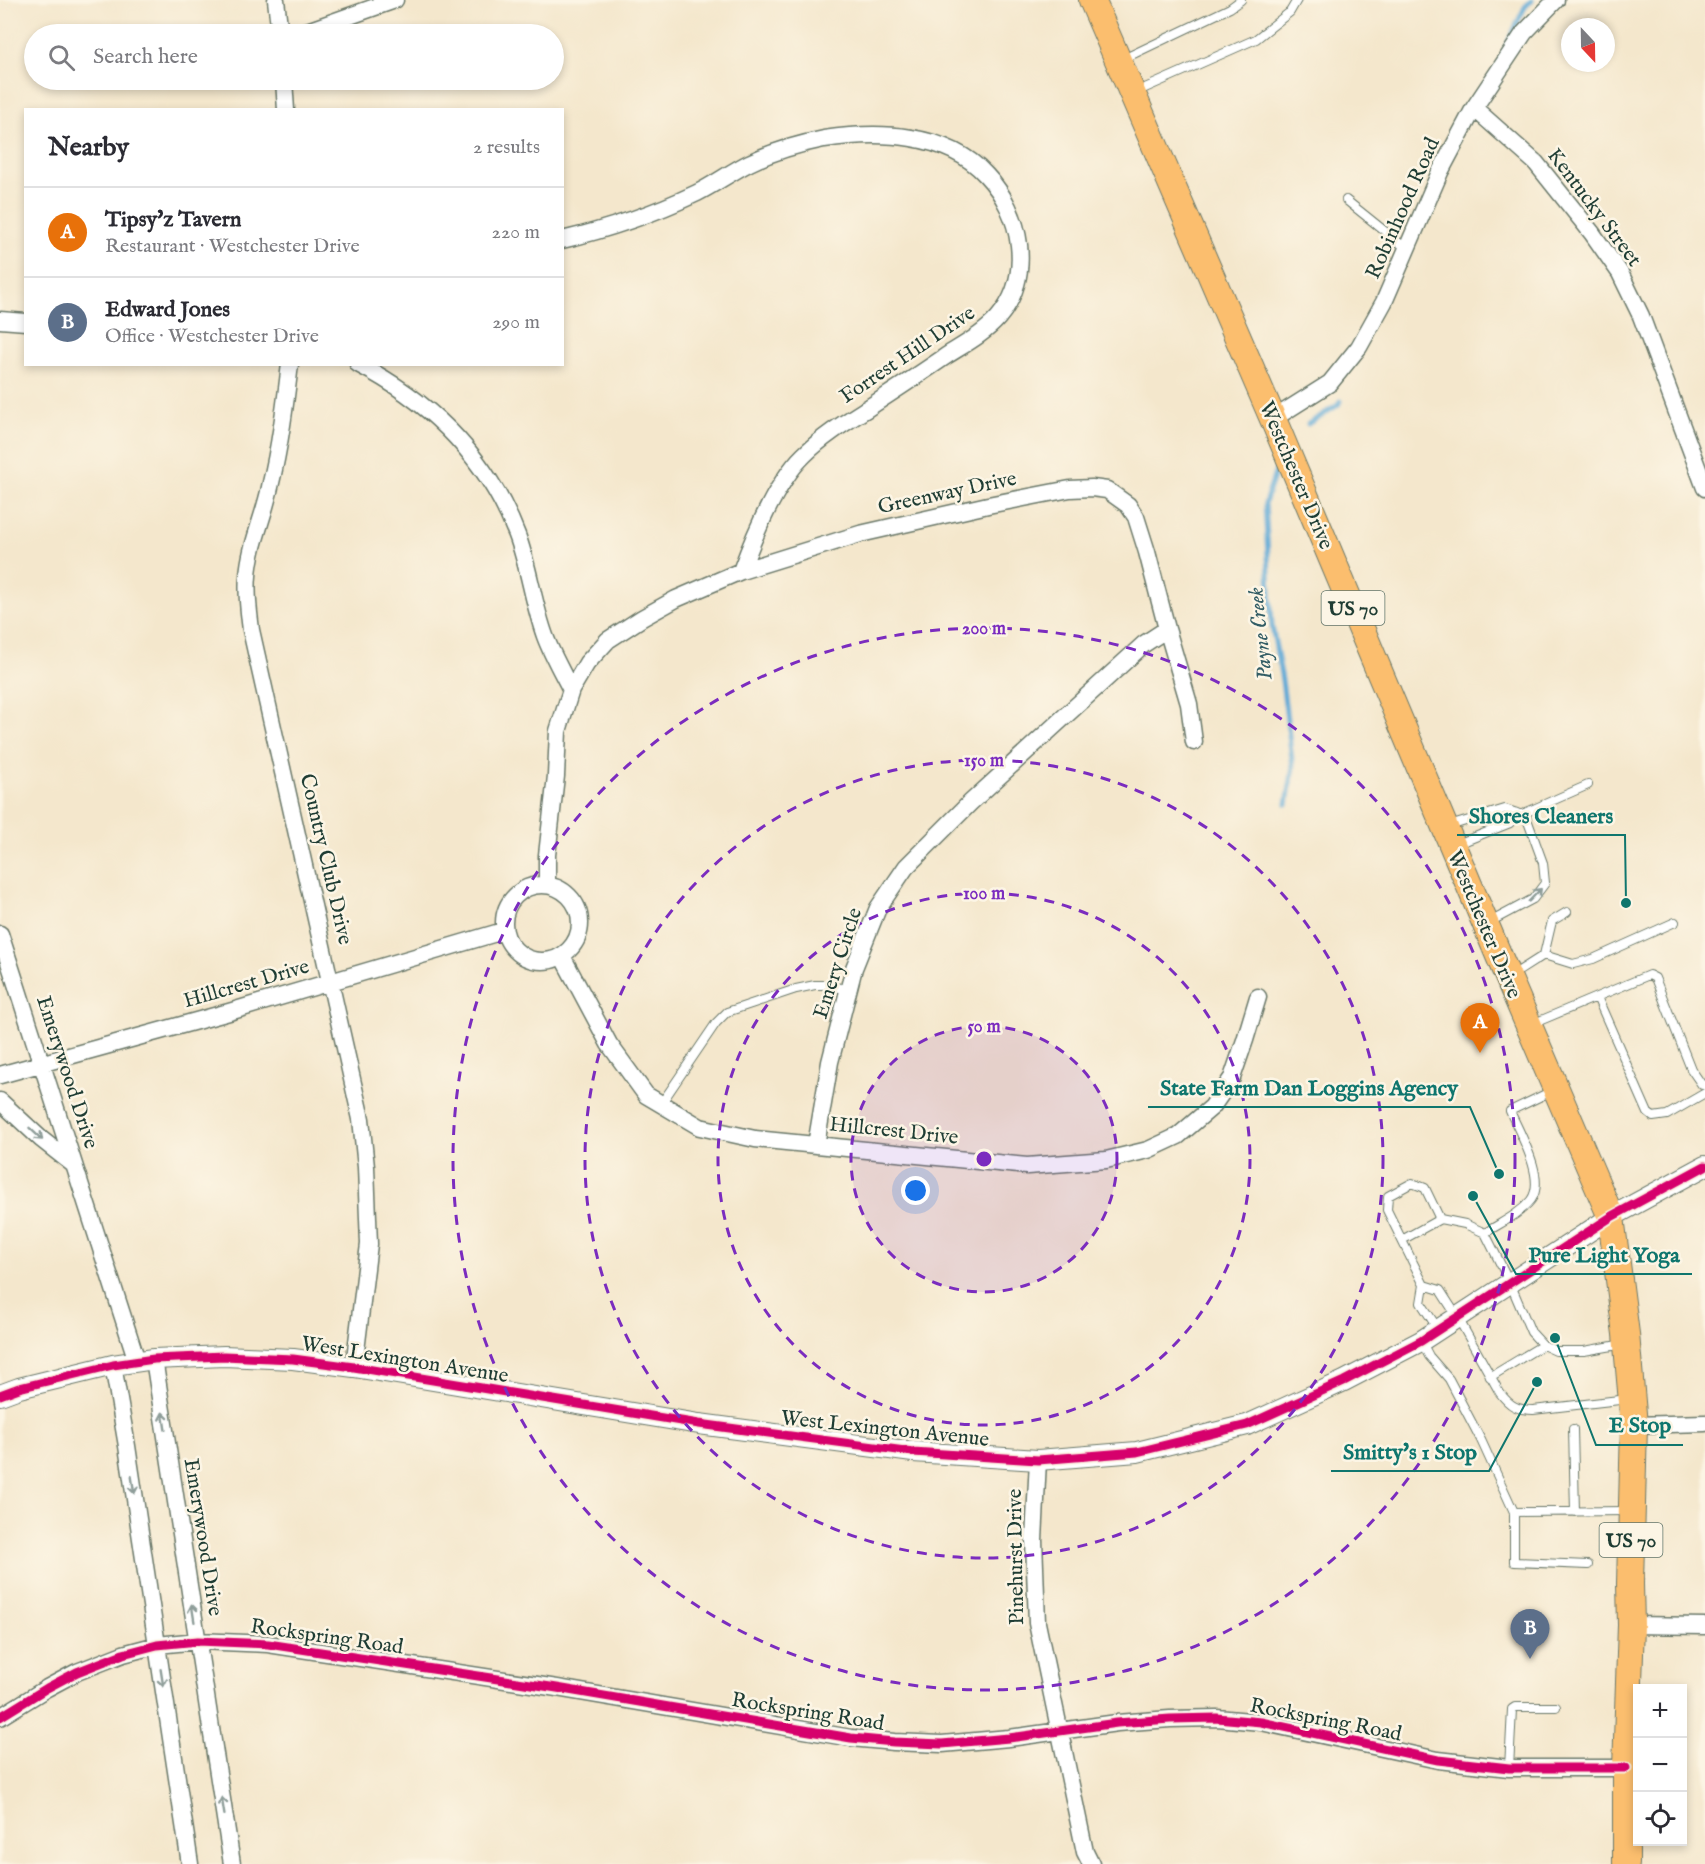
<!DOCTYPE html>
<html lang="en">
<head>
<meta charset="utf-8">
<style>
	:root { --surface:#fff; --page:#f2f2f3; --text:#2b2b33; --muted:#7c7c81; --line:#e1e1e2; --accent:#7c3aed }
	body { margin:0; font-family:"IM FELL English",serif; background:var(--page); color:var(--text) }
	.controls { position:absolute; right:18px; bottom:18px; display:grid; overflow:hidden; border-radius:0px; box-shadow:0 3px 9px #0003 }
	.controls button { width:54px; height:54px; display:grid; place-items:center; padding:0; border:0; border-bottom:2px solid var(--line); background:var(--surface); color:var(--text); font:30px sans-serif }
	.compass { position:absolute; left:1561px; top:18px; width:54px; height:54px; border-radius:50%; background:var(--surface); box-shadow:0 3px 9px #0003; rotate:158deg }
	.you { position:absolute; left:916px; top:1191px; width:21px; height:21px; margin:-15px; border:4px solid #fff; border-radius:50%; background:#1a73e8; box-shadow:0 0 0 9px #1a73e833 }
	.badge { display:grid; place-items:center; width:39px; height:39px; border-radius:50%; background:var(--accent); color:#fff; font-size:20px; font-weight:700 }
	.pin { position:absolute; translate:-50% -50px; filter:drop-shadow(0 2px 3px #0008) }
	.pin::after { content:''; position:absolute; top:32px; width:21px; height:18px; background:inherit; clip-path:polygon(0 0,100% 0,50% 100%) }
	.list { margin:0; padding:0; list-style:none }
	h2 { display:flex; justify-content:space-between; align-items:center; height:78px; margin:0; padding:0 24px; font-size:26px }
	h2 small { font-size:20px; font-weight:400; color:var(--muted) }
	.list li { display:grid; grid-template-columns:39px 1fr auto; gap:18px; align-items:center; box-sizing:border-box; height:90px; padding:0 24px; border-top:2px solid var(--line) }
	.list b { display:block; font-size:22px; white-space:nowrap }
	.list p { margin:0; font-size:20px; white-space:nowrap; color:var(--muted) }
	.list em { font-size:20px; font-style:normal; color:var(--muted) }
	.icon { flex:none; width:33px; height:33px; fill:none; stroke:currentColor; stroke-width:2; stroke-linecap:round; stroke-linejoin:round }
	.map { position:relative; flex:none; width:1705px; height:1864px; overflow:hidden }
	.search { position:absolute; background:var(--surface); box-shadow:0 3px 9px #0003; left:24px; top:24px; width:540px; height:66px; display:flex; align-items:center; gap:15px; box-sizing:border-box; padding:0 21px; border-radius:33px; color:var(--muted); font-size:22px }
	.panel { position:absolute; background:var(--surface); box-shadow:0 3px 9px #0003; left:24px; top:108px; width:540px; height:258px; border-radius:0px }
	.map>svg:first-child { display:block }
	.lines { fill:none; stroke-linecap:round; stroke-linejoin:round }
	.stream { stroke:#5da9d6; stroke-width:5 }
	.service-casing { stroke:#6a7869; stroke-width:10 }
	.minor-casing { stroke:#6a7869; stroke-width:19 }
	.tertiary-casing { stroke:#6a7869; stroke-width:22 }
	.primary-casing { stroke:#6a7869; stroke-width:28 }
	.service { stroke:#fff; stroke-width:8 }
	.minor { stroke:#fff; stroke-width:16 }
	.tertiary { stroke:#fff; stroke-width:20 }
	.primary { stroke:#fbbe6e; stroke-width:26 }
	.cycleway-casing { stroke:#fcf5e5; stroke-width:13 }
	.cycleway { stroke:#d6006c; stroke-width:9 }
	.oneway { stroke:#8f9e9a }
	.ring { fill:none; stroke:#7b2cbf; stroke-width:3; stroke-dasharray:10 8 }
	.labels { text-anchor:middle; stroke-width:5; stroke-linejoin:round; paint-order:stroke }
	.shield { fill:#fcf5e5; stroke:#617469; stroke-width:1.5 }
	.shield-label { font-size:20px; font-weight:bold; fill:#1f3d34 }
	.street-label { font-size:21px; fill:#1f3d34; stroke:#fcf5e5 }
	.water-label { font-size:22px; font-style:italic; fill:#325d65; stroke:#fcf5e5 }
	.centre { fill:#7b2cbf; stroke:#fcf5e5; stroke-width:3 }
	.ring-label { font-size:18px; text-anchor:middle; font-weight:bold; fill:#7b2cbf; stroke:#fcf5e5; stroke-width:5; stroke-linejoin:round; paint-order:stroke }
	.leader { fill:none; stroke:#0f766e; stroke-width:2 }
	.callout-dot { fill:#0f766e; stroke:#fcf5e5; stroke-width:2 }
	.callout-label { font-size:22px; text-anchor:middle; font-weight:bold; fill:#0f766e; stroke:#fcf5e5; stroke-width:5; stroke-linejoin:round; paint-order:stroke }
</style>
</head>
<body>
<div class="map">
<svg width="1705" height="1864" viewBox="0 0 1705 1864">
	<rect width="100%" height="100%" fill="#fcf5e5"/>
	<filter id="ink" filterUnits="userSpaceOnUse"><feTurbulence type="fractalNoise" baseFrequency=".0167" numOctaves="2"/><feDisplacementMap in="SourceGraphic" scale="12" xChannelSelector="R" yChannelSelector="G"/><feConvolveMatrix kernelMatrix="1 2 1 2 8 2 1 2 1" color-interpolation-filters="sRGB"/></filter>
	<filter id="wash" filterUnits="userSpaceOnUse"><feTurbulence type="fractalNoise" baseFrequency=".008" numOctaves="4" result="noise"/><feDisplacementMap in="SourceGraphic" scale="24" xChannelSelector="R" yChannelSelector="G"/><feGaussianBlur stdDeviation="1.35" result="paint"/><feColorMatrix in="noise" values="0 0 0 0 0 0 0 0 0 0 0 0 0 0 0 0 0 1.4 0 .05"/><feComposite in="paint" operator="in"/></filter>
	<g filter="url(#wash)">
		<rect width="100%" height="100%" fill="#f4e7cc"/>
		<g class="lines">
			<path class="stream" d="M1505 48 1525 7 1532 0
				M1308 424 1338 405 1340 401
				M1279 461 1265 503 1272 626 1282 680 1293 767 1287 804"/>
		</g>
	</g>
	<g filter="url(#ink)">
		<g class="lines">
			<defs>
				<path id="service" d="M1121 60 1230 8 1241 0
					M1136 92 1256 39 1290 12 1297 0
					M1346 200 1407 249
					M1520 815 1588 785
					M1446 827 1505 809 1517 813 1527 819 1543 863 1545 883 1533 899 1488 923
					M1455 845 1510 823 1517 813
					M1544 955 1573 964 1593 959 1675 922
					M1511 976 1544 955 1552 921 1567 912
					M1597 997 1648 1113 1653 1117 1667 1115 1705 1093
					M1532 1024 1649 975 1655 978 1691 1069 1702 1085H1705
					M1554 1090 1510 1111C1519 1132 1547 1179 1531 1200 1519 1215 1500 1223 1485 1233L1510 1283 1531 1332 1543 1345 1556 1351H1584L1624 1344
					M661 1104 716 1023 727 1012 796 989 815 985H826L849 990
					M1402 1240 1440 1219
					M1424 1285 1387 1210 1388 1196 1412 1183 1425 1188 1440 1219 1465 1224 1485 1233
					M1438 1329 1421 1303 1424 1285 1440 1290 1458 1318 1500 1393C1510 1406 1517 1410 1533 1410L1628 1399
					M1421 1341 1429 1356 1449 1379 1481 1440 1514 1512 1630 1511
					M1490 1377 1543 1345
					M1573 1429 1575 1512
					M1514 1512V1562L1588 1565
					M1509 1768 1512 1709 1515 1707H1556"/>
				<path id="minor" d="M276 0 280 34
					M292 34 310 30 395 0
					M284 80 286 110
					M1474 108 1536 163 1592 233 1620 273 1641 316 1705 488
					M562 240C609 229 655 213 697 193 715 184 731 172 749 163 772 152 799 144 824 139 878 131 947 132 986 175 1022 213 1034 276 998 318 984 334 963 345 946 356 920 374 894 391 868 408 846 422 823 436 804 455 777 481 754 536 741 571
					M0 320 26 322
					M290 364C285 406 280 446 270 487 264 517 250 545 248 576 246 594 249 613 251 630L361 1119 366 1167 369 1244 354 1367
					M358 364C431 402 487 457 517 535 529 567 533 603 545 636 552 655 562 672 571 690
					M1273 419 1330 383 1359 347 1384 302 1440 172 1474 108 1524 33 1556 0
					M547 884V855L556 776 558 731 571 690 587 663 608 640 642 618 676 599 741 571 860 534 988 505 1070 489 1092 488 1107 490 1128 505 1136 517 1147 552 1167 629 1189 704 1194 742
					M504 923a38 38 0 1 1 76 0a38 38 0 1 1-76 0Z
					M0 934 137 1361
					M562 956 609 1044 646 1095 700 1127 755 1139 1027 1166 1106 1160 1148 1150 1178 1136 1212 1107 1232 1078 1245 1040 1258 997
					M0 1075 229 1012 503 931
					M0 1101 41 1139 74 1165
					M816 1145 830 1062 854 968 878 908 906 867 970 803 1144 644 1167 629
					M154 1359 232 1864
					M113 1365 127 1446 190 1864
					M1634 1425 1705 1423
					M1038 1460 1034 1540 1037 1623 1085 1852 1091 1864
					M1631 1625 1705 1626
					M0 1717 47 1688 77 1672 123 1654 157 1645 198 1641 268 1644 557 1688 851 1738 894 1742 942 1744 1009 1738 1117 1723 1170 1719 1217 1718 1261 1722 1438 1760 1509 1768H1626"/>
				<path id="tertiary" d="M0 1395 19 1388 113 1365 154 1359 224 1356 293 1359 354 1367 699 1424 913 1452 1038 1460 1137 1452 1247 1425 1344 1381 1421 1341 1611 1217 1705 1166"/>
				<path id="primary" d="M1092 0 1273 419 1499 956 1611 1217 1626 1334 1634 1425 1630 1584 1631 1625 1626 1768V1864"/>
			</defs>
			<use href="#service" class="service-casing"/>
			<use href="#minor" class="minor-casing"/>
			<use href="#tertiary" class="tertiary-casing"/>
			<use href="#primary" class="primary-casing"/>
			<use href="#service" class="service"/>
			<use href="#minor" class="minor"/>
			<use href="#tertiary" class="tertiary"/>
			<use href="#primary" class="primary"/>
			<defs>
				<path id="cycleway" d="M0 1395 19 1388 113 1365 154 1359 224 1356 293 1359 354 1367 699 1424 913 1452 1038 1460 1137 1452 1247 1425 1344 1381 1421 1341 1611 1217 1705 1166
					M0 1717 47 1688 77 1672 123 1654 157 1645 198 1641 268 1644 557 1688 851 1738 894 1742 942 1744 1009 1738 1117 1723 1170 1719 1217 1718 1261 1722 1438 1760 1509 1768H1626"/>
			</defs>
			<use href="#cycleway" class="cycleway-casing"/>
			<use href="#cycleway" class="cycleway"/>
		</g>
		<defs><path id="oneway-shaft" d="M-6 0H5M1.5-3L5.5 0L1.5 3" fill="none" stroke-width="1.6" stroke-linecap="round" stroke-linejoin="round" transform="scale(1.5)"/></defs>
		<g class="oneway">
			<use href="#oneway-shaft" transform="translate(1535 895) rotate(-46)"/>
			<use href="#oneway-shaft" transform="translate(36 1134) rotate(43)"/>
			<use href="#oneway-shaft" transform="translate(164 1421) rotate(-99)"/>
			<use href="#oneway-shaft" transform="translate(133 1485) rotate(81)"/>
			<use href="#oneway-shaft" transform="translate(193 1613) rotate(-99)"/>
			<use href="#oneway-shaft" transform="translate(162 1678) rotate(81)"/>
			<use href="#oneway-shaft" transform="translate(223 1806) rotate(-99)"/>
		</g>
	</g>
	<circle cx="984" cy="1159" r="133" fill="#7b2cbf" fill-opacity=".12"/>
	<g class="ring">
		<circle cx="984" cy="1159" r="133"/>
		<circle cx="984" cy="1159" r="266"/>
		<circle cx="984" cy="1159" r="399"/>
		<circle cx="984" cy="1159" r="531"/>
	</g>
	<g class="labels">
		<g class="shield">
			<rect x="1321.5" y="591" width="63" height="34" rx="4.5"/>
			<rect x="1599.5" y="1523" width="63" height="34" rx="4.5"/>
		</g>
		<g class="shield-label">
			<text x="1353" y="615">US 70</text>
			<text x="1631" y="1547">US 70</text>
		</g>
		<g class="street-label">
			<text transform="translate(1595 207) rotate(53)" y="7">Kentucky Street</text>
			<text transform="translate(1402 208) rotate(-66)" y="7">Robinhood Road</text>
			<text transform="translate(907 354) rotate(-34)" y="7">Forrest Hill Drive</text>
			<text transform="translate(1297 475) rotate(67)" y="7">Westchester Drive</text>
			<text transform="translate(947 492) rotate(-12)" y="7">Greenway Drive</text>
			<text transform="translate(327 859) rotate(77)" y="7">Country Club Drive</text>
			<text transform="translate(1485 924) rotate(67)" y="7">Westchester Drive</text>
			<text transform="translate(837 963) rotate(-72)" y="7">Emery Circle</text>
			<text transform="translate(246 983) rotate(-16)" y="7">Hillcrest Drive</text>
			<text transform="translate(68 1072) rotate(72)" y="7">Emerywood Drive</text>
			<text transform="translate(894 1130) rotate(6)" y="7">Hillcrest Drive</text>
			<text transform="translate(405 1359) rotate(9)" y="7">West Lexington Avenue</text>
			<text transform="translate(885 1428) rotate(6)" y="7">West Lexington Avenue</text>
			<text transform="translate(204 1537) rotate(81)" y="7">Emerywood Drive</text>
			<text transform="translate(1015 1557) rotate(-91)" y="7">Pinehurst Drive</text>
			<text transform="translate(327 1636) rotate(8)" y="7">Rockspring Road</text>
			<text transform="translate(808 1711) rotate(9)" y="7">Rockspring Road</text>
			<text transform="translate(1326 1719) rotate(11)" y="7">Rockspring Road</text>
		</g>
		<g class="water-label">
			<text transform="translate(1259 634) rotate(-96)" y="8">Payne Creek</text>
		</g>
	</g>
	<circle cx="984" cy="1159" r="9" class="centre"/>
	<g class="ring-label">
		<text x="984" y="634">200 m</text>
		<text x="984" y="766">150 m</text>
		<text x="984" y="899">100 m</text>
		<text x="984" y="1032">50 m</text>
	</g>
	<path class="leader" d="M1626 903L1625 835H1457M1499 1174L1470 1107H1148M1473 1196L1516 1274H1692M1555 1338L1596 1445H1683M1537 1382L1489 1471H1331"/>
	<g class="callout-dot">
		<circle cx="1626" cy="903" r="6"/>
		<circle cx="1499" cy="1174" r="6"/>
		<circle cx="1473" cy="1196" r="6"/>
		<circle cx="1555" cy="1338" r="6"/>
		<circle cx="1537" cy="1382" r="6"/>
	</g>
	<g class="callout-label">
		<text x="1541" y="823">Shores Cleaners</text>
		<text x="1309" y="1095">State Farm Dan Loggins Agency</text>
		<text x="1604" y="1262">Pure Light Yoga</text>
		<text x="1640" y="1432">E Stop</text>
		<text x="1410" y="1459">Smitty's 1 Stop</text>
	</g>
</svg>
<div class="controls">
<button>+</button>
<button>−</button>
<button><svg class="icon" aria-label="locate" viewBox="0 0 24 24"><circle cx="12" cy="12" r="6"/><path d="M12 2v4M12 18v4M2 12h4M18 12h4"/></svg></button>
</div>
<svg class="compass" viewBox="-18 -18 36 36"><path d="M0-13l5 13h-10z" fill="#e53935"/><path d="M0 13l5-13h-10z" fill="#7c7c81"/></svg>
<div class="you"></div>
<div class="pin badge" style="left:1480px;top:1053px;background:#e8710a">A</div>
<div class="pin badge" style="left:1530px;top:1659px;background:#5c6f8a">B</div>
<div class="search"><svg class="icon" aria-label="search" viewBox="0 0 24 24"><circle cx="10" cy="10" r="6"/><path d="M15 15l6 6"/></svg>Search here</div>
<section class="panel">
<h2>Nearby<small>2 results</small></h2>
<ul class="list">
<li><span class="badge" style="background:#e8710a">A</span><div><b>Tipsy'z Tavern</b><p>Restaurant · Westchester Drive</p></div><em>220 m</em></li>
<li><span class="badge" style="background:#5c6f8a">B</span><div><b>Edward Jones</b><p>Office · Westchester Drive</p></div><em>290 m</em></li>
</ul>
</section>
</div>
</body>
</html>
